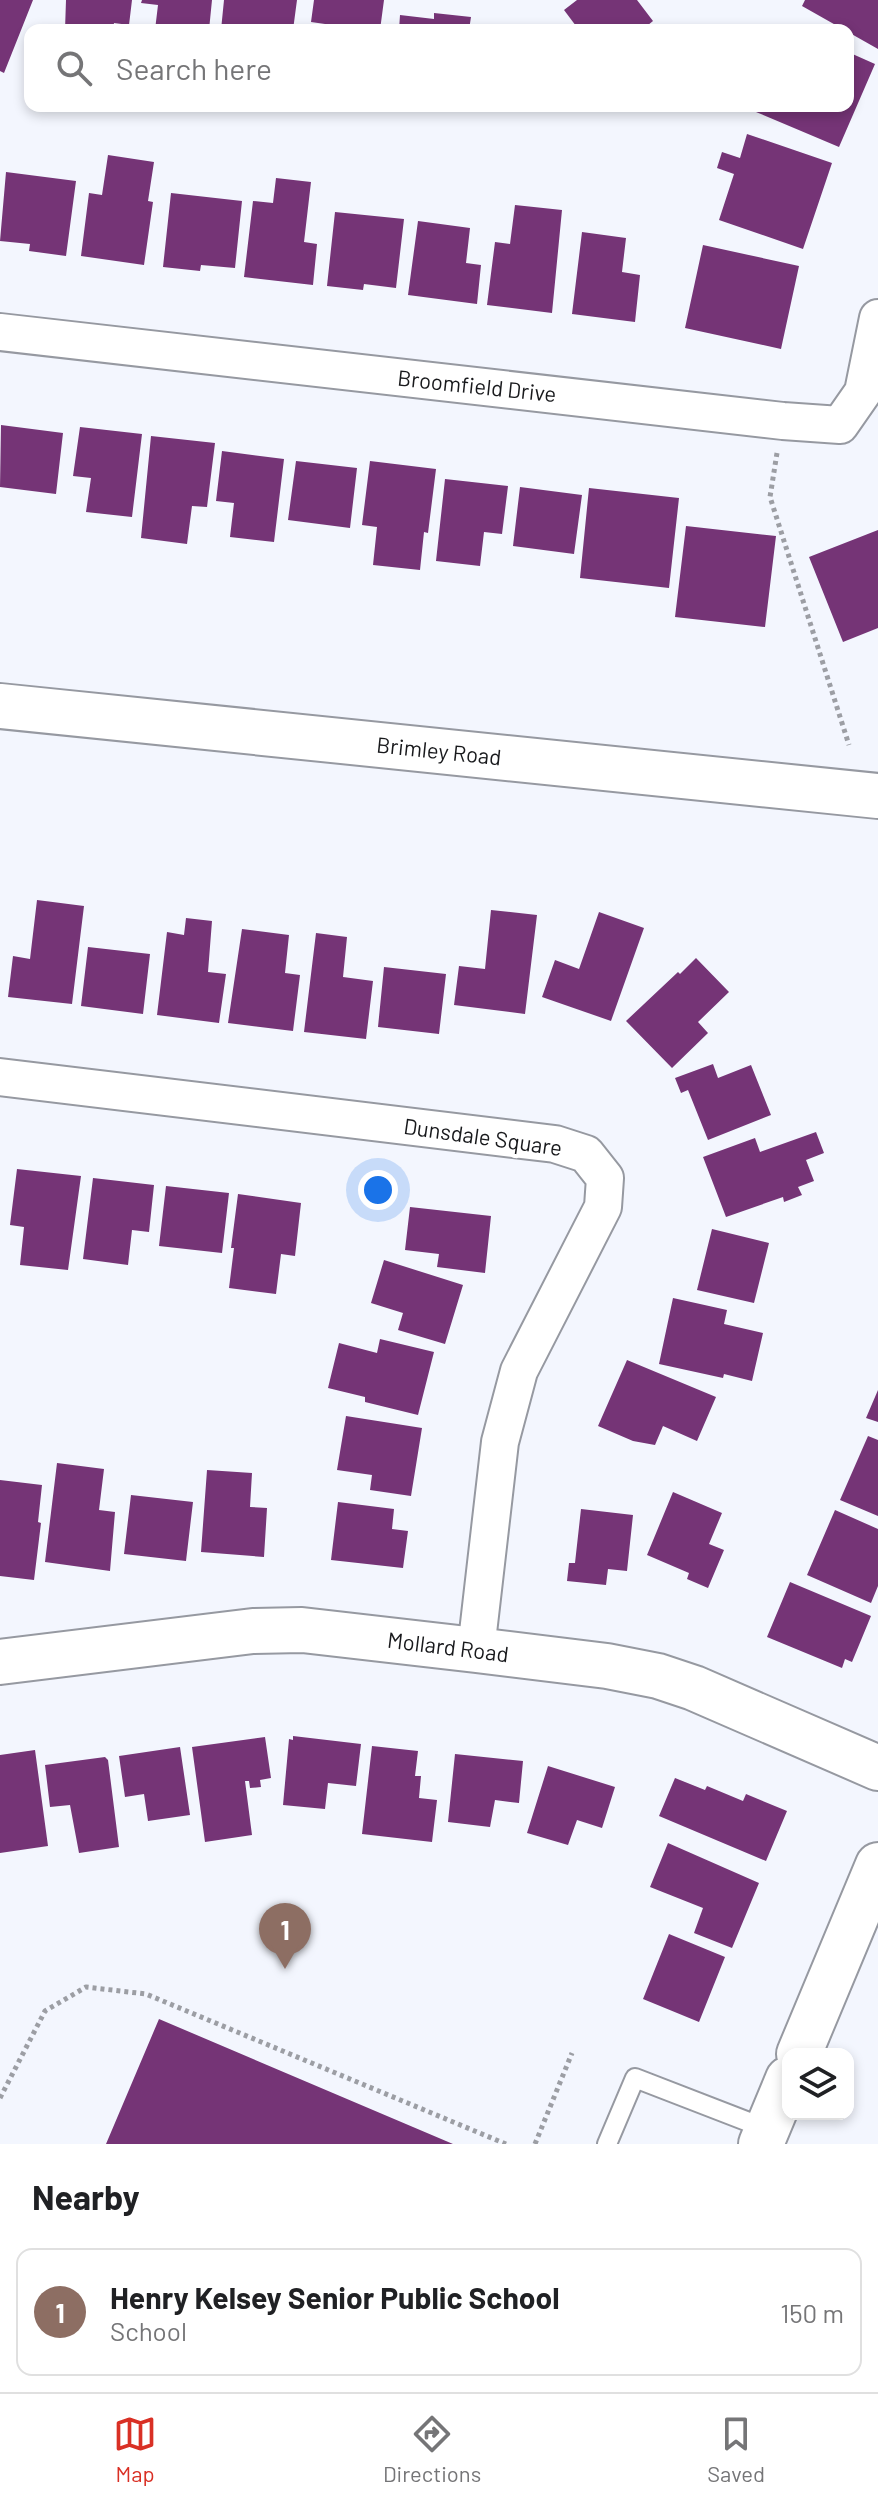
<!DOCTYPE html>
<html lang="en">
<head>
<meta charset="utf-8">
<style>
	:root { --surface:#fff; --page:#f6f6f6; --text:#202124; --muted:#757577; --line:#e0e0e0; --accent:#d93025 }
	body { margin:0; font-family:Barlow,sans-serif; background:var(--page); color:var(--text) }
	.controls { position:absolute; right:24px; bottom:24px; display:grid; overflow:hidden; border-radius:16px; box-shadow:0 4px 12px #0003 }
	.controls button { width:72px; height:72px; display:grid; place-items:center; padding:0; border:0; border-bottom:2px solid var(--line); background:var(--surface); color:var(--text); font:40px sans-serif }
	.you { position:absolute; left:378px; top:1190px; width:28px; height:28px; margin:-20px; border:6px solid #fff; border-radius:50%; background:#1a73e8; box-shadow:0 0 0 12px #1a73e833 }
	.badge { display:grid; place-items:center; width:52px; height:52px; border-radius:50%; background:var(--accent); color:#fff; font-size:26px; font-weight:700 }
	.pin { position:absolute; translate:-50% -66px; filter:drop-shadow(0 2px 4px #0008) }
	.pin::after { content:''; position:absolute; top:42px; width:28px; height:24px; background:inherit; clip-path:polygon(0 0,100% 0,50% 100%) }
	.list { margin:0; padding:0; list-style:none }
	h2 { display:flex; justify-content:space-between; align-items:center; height:104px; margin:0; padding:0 32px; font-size:34px }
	h2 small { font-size:26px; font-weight:400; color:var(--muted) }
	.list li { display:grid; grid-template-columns:52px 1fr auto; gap:24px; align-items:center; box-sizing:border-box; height:128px; margin:0 16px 16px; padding:0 16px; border:2px solid var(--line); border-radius:16px }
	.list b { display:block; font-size:30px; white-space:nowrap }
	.list p { margin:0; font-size:26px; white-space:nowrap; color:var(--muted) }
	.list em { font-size:26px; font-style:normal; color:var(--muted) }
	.icon { flex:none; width:44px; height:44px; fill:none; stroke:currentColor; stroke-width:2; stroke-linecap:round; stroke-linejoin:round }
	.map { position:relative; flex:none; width:878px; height:2144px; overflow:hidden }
	.search { position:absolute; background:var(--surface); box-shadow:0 4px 12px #0003; left:24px; right:24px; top:24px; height:88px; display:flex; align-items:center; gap:20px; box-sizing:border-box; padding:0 28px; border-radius:16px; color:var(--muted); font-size:30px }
	.sheet { height:248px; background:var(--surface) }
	nav { display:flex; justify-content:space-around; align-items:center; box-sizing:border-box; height:112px; border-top:2px solid var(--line); background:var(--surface); font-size:22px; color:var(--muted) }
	nav a { display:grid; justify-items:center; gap:4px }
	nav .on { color:var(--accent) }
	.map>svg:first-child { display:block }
	.building { fill:#753476 }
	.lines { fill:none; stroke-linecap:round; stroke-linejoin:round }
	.service-casing { stroke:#9699a1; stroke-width:22 }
	.minor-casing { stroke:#9699a1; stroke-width:40 }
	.tertiary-casing { stroke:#9699a1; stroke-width:48 }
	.secondary-casing { stroke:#9699a1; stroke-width:48 }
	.path { stroke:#9c9ea4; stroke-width:5; stroke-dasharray:4 4; stroke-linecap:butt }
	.service { stroke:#fff; stroke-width:18 }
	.minor { stroke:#fff; stroke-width:36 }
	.tertiary { stroke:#fff; stroke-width:44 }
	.secondary { stroke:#fff; stroke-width:44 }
	.labels { text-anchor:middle; stroke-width:8; stroke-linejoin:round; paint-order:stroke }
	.street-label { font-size:22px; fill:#18191c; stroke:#fff }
</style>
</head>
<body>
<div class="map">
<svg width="878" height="2144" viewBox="0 0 878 2144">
	<rect width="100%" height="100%" fill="#f3f6fe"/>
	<path class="building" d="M0 0H33L4 73 0 71Z
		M66 0H132L129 25 114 23 113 30H65Z
		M142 0H212L209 30H155L158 5 141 3Z
		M224 0H297L293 30H221Z
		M314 0H384L380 30H324L325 24 311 22Z
		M577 0H637L653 21 642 30H579L564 10Z
		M805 0H878V49L802 6Z
		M434 13 471 17 469 30H399L400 15 434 19Z
		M848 52 875 64 839 147 756 112 758 106H848Z
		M747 134 832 163 803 249 719 220 734 174 717 168 722 152 740 158Z
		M108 155 154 162 148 201 153 202 144 265 81 256 89 193 102 195Z
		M6 172 76 181 66 256 29 251 30 244 0 241Z
		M276 178 311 182 304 242 317 244 313 285 244 277 253 201 273 203Z
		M171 193 242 201 235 268 201 265 200 271 163 267Z
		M515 205 562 210 552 313 487 305 495 242 510 244Z
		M335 212 404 219 396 288 364 284 363 290 327 286Z
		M418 221 470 228 466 263 481 265 477 304 408 295Z
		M582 232 626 238 622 272 640 275 635 322 572 314Z
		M703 245 799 266 781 349 685 328Z
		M1 425 63 433 56 494 0 487Z
		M80 427 142 434 132 517 86 512 91 478 73 476Z
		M151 436 215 443 207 507 192 506 187 544 141 538Z
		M222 451 284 459 274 542 230 537 234 503 216 501Z
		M296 461 357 468 350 528 288 520Z
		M370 461 436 469 428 533 424 532 420 570 373 565 377 527 362 525Z
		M445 479 508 486 502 534 484 532 480 566 436 561Z
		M520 487 582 495 574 554 513 546Z
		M589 488 679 498 669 588 580 578Z
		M686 526 776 536 765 627 675 617Z
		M878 530V628L843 642 809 557Z
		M37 900 84 906 72 1004 8 997 13 956 30 959Z
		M491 910 537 915 525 1014 454 1005 459 966 485 969Z
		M599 912 644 928 611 1021 542 997 555 960 579 969Z
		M186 918 212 921 208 972 226 974 219 1023 157 1015 167 932 184 935Z
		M242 929 289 935 285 973 300 975 293 1031 228 1023Z
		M316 933 347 937 343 977 373 981 366 1039 304 1032Z
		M88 947 150 954 143 1014 81 1006Z
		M696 958 729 992 698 1022 708 1033 672 1068 626 1021 678 972 680 974Z
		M384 967 446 974 439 1034 378 1027Z
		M713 1064 718 1078 751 1065 771 1115 708 1140 688 1090 681 1093 675 1078Z
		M816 1132 824 1153 806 1160 814 1181 798 1187 802 1195 784 1202 783 1197 726 1217 703 1157 755 1138 760 1152Z
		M17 1169 81 1176 68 1270 20 1265 24 1227 10 1225Z
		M93 1178 154 1185 149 1232 132 1230 128 1265 83 1259Z
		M166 1186 229 1193 222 1253 159 1246Z
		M238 1194 301 1203 295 1256 281 1254 276 1294 229 1288 234 1248H231Z
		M410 1207 491 1216 485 1273 437 1267 439 1254 405 1250Z
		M712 1229 769 1243 754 1303 697 1290Z
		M384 1260 463 1285 445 1344 398 1330 403 1313 371 1303Z
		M673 1298 727 1310 724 1324 763 1333 752 1381 724 1374 723 1378 659 1364Z
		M380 1339 434 1352 418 1415 365 1402V1397L328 1388 339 1343 377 1353Z
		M627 1360 716 1397 697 1441 663 1426 655 1445 633 1441 598 1426Z
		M878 1390V1422L866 1418Z
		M346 1416 422 1428 411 1496 370 1490 372 1475 337 1470Z
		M868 1436 878 1440V1516L840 1500Z
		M57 1463 104 1469 99 1510 115 1512 110 1571 45 1562Z
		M207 1470 252 1473 250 1507 267 1508 264 1557 201 1552Z
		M0 1480 42 1485 38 1522 41 1523 34 1580 0 1576Z
		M673 1492 722 1513 709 1544 724 1550 708 1588 687 1579 689 1573 647 1555Z
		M131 1495 193 1502 186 1561 124 1554Z
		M338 1502 394 1509 392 1529 408 1531 403 1568 331 1560Z
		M581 1509 633 1515 627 1571 608 1569 606 1585 567 1581 569 1563H575Z
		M835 1510 878 1529V1586L871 1603 807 1575Z
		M790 1582 871 1616 852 1662 845 1659 842 1668 767 1637Z
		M293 1736 361 1744 356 1786 328 1783 325 1809 283 1805 289 1739 293 1740Z
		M265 1737 271 1778 260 1780 261 1787 250 1788 249 1781H245L252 1835 205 1842 192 1747Z
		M372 1746 418 1751 415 1776H421L419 1798 437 1800 432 1842 362 1834Z
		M180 1747 190 1815 148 1821 144 1794 125 1797 119 1756Z
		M35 1750 48 1846 0 1853V1755Z
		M455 1754 523 1761 519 1803 495 1800 490 1827 448 1822Z
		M105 1757 108 1760 119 1847 79 1853 70 1805 50 1807 45 1765Z
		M548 1766 615 1787 602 1828 577 1820 568 1845 527 1833Z
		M675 1778 705 1790 707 1786 743 1801 746 1794 787 1811 766 1861 659 1816Z
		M668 1843 759 1883 732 1948 694 1933 703 1908 650 1887Z
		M669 1934 725 1957 699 2022 643 1999Z
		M159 2019 453 2144H106Z"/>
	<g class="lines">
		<defs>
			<path id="service" d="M607 2144 635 2078 767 2129"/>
			<path id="minor" d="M0 332 783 421 840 425 863 392 878 318
				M0 1077 555 1144 586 1154 605 1178 603 1207 519 1371 500 1442 476 1650"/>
			<path id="tertiary" d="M0 1662 253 1631 302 1630 476 1650 607 1666 658 1676 694 1688 878 1768
				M799 2054 878 1865
				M761 2144 788 2079"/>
			<path id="secondary" d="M0 706 878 796"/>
		</defs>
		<use href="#service" class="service-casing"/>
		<use href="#minor" class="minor-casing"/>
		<use href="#tertiary" class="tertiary-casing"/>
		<use href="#secondary" class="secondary-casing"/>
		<path class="path" d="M777 453 770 497 849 745
			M0 2098 45 2011 86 1987 146 1994 506 2144
			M535 2144 572 2053"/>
		<use href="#service" class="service"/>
		<use href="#minor" class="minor"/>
		<use href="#tertiary" class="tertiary"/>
		<use href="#secondary" class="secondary"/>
	</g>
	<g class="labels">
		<g class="street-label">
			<text transform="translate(477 386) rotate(6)" y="8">Broomfield Drive</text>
			<text transform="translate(439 751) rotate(6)" y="8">Brimley Road</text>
			<text transform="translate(483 1137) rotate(8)" y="8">Dunsdale Square</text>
			<text transform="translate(448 1647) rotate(7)" y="8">Mollard Road</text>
		</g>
	</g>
</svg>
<div class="controls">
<button><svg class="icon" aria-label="layers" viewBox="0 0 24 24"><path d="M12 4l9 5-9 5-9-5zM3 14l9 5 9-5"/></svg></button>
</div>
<div class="you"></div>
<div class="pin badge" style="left:285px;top:1969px;background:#8d6e63">1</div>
<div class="search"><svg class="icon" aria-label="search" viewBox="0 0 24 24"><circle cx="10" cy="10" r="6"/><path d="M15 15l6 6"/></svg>Search here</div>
</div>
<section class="sheet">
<h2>Nearby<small></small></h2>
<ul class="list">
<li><span class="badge" style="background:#8d6e63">1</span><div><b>Henry Kelsey Senior Public School</b><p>School</p></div><em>150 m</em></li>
</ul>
</section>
<nav>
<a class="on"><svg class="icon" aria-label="map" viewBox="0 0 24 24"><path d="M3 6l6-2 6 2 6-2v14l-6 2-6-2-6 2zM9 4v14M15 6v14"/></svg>Map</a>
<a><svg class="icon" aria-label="directions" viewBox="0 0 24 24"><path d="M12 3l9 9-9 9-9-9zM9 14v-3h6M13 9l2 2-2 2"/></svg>Directions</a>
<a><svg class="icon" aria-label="saved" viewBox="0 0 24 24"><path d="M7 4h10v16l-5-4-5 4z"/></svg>Saved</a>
</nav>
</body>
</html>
